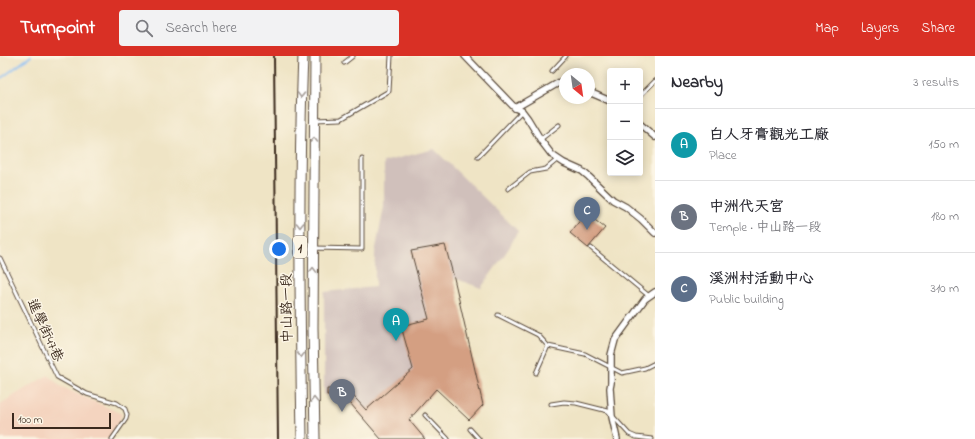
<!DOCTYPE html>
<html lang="en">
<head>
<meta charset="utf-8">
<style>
	:root { --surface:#fff; --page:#f2f2f3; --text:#2b2b33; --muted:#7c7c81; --line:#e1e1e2; --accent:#d93025 }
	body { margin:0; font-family:"Indie Flower","LXGW WenKai TC",sans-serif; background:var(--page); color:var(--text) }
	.controls { position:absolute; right:12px; top:12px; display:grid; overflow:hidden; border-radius:4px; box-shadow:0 2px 10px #0003 }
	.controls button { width:36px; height:36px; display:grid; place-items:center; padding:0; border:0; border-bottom:1px solid var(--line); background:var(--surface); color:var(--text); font:20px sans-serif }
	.compass { position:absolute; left:559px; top:12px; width:36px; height:36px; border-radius:50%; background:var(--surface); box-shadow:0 2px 10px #0003; rotate:151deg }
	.scale { position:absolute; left:12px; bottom:10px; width:99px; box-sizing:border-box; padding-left:4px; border:2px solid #3b2a1e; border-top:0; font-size:11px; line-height:14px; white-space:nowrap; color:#3b2a1e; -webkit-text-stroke:3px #fcf5e5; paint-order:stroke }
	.you { position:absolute; left:279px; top:193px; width:14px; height:14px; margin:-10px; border:3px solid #fff; border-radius:50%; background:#1a73e8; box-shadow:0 0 0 6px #1a73e833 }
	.badge { display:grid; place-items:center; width:26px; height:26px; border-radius:50%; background:var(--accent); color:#fff; font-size:13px; font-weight:700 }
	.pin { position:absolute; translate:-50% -33px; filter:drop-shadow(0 1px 2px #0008) }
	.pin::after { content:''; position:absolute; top:21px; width:14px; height:12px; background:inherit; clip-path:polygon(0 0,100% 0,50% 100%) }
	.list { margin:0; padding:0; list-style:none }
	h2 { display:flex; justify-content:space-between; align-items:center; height:52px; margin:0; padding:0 16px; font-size:17px }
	h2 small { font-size:13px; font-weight:400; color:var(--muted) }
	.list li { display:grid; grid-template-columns:26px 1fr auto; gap:12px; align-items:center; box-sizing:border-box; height:72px; padding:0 16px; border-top:1px solid var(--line) }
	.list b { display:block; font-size:15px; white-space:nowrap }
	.list p { margin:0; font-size:13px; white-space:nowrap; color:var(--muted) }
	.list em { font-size:13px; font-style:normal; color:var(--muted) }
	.icon { flex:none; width:22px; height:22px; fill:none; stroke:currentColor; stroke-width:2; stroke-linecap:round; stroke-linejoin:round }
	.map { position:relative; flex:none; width:655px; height:383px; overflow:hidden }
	header { display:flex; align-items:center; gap:24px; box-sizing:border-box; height:56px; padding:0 20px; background:var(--accent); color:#fff }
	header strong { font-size:19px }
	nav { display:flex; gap:22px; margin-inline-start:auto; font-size:14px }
	.search { width:280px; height:36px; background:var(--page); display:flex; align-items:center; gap:10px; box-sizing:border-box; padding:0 14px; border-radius:4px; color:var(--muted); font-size:15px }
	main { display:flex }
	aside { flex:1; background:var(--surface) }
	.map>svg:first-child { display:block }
	.built { fill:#f4d4bf }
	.industrial { fill:#d0c0bb }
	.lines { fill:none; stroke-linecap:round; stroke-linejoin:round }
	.stream { stroke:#83bcf4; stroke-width:2 }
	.building { fill:#d49f82 }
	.lane-casing { stroke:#564637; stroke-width:5 }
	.street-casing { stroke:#564637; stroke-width:8 }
	.primary-casing { stroke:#564637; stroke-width:11 }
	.lane { stroke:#fff; stroke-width:3 }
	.street { stroke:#fff; stroke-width:5.5 }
	.primary { stroke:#fff; stroke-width:9 }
	.rail { stroke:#3b2a1e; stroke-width:2 }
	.oneway { stroke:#a79f9a }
	.labels { text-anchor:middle; stroke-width:3; stroke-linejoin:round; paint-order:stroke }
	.shield { fill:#fcf5e5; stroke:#75675a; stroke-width:1 }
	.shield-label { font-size:13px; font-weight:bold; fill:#3b2a1e }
	.street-label { font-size:14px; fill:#3b2a1e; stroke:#fcf5e5 }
</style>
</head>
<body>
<header>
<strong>Turnpoint</strong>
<div class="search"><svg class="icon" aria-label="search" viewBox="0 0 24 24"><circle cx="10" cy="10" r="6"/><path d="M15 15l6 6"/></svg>Search here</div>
<nav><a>Map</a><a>Layers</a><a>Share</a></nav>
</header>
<main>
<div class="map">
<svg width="655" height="383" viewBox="0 0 655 383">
	<rect width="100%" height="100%" fill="#fcf5e5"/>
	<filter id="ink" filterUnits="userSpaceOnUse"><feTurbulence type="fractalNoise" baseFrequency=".025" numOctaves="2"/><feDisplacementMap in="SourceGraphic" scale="8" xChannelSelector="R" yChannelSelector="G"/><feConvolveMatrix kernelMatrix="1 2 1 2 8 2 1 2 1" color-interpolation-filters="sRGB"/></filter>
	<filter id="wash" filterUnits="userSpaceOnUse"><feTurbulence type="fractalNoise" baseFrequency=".012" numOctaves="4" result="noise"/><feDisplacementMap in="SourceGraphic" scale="16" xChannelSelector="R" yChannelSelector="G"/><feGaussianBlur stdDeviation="0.9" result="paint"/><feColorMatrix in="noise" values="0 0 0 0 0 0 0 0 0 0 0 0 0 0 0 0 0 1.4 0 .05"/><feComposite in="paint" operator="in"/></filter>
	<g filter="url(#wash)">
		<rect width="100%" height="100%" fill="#efe4c5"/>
		<path class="built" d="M48 319 60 330 122 358 112 383H0V348Z"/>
		<path class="industrial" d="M434 93 518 175 509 192 481 232 454 222 469 364 436 333 409 364 425 383H381L344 340 324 339V236L375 231V197L384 151V106Z"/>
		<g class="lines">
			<path class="stream" d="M0 23 31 0"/>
		</g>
		<g id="blocks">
			<path class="building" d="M586 157 605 172 588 192 570 177Z
				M445 189 454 222 483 349 469 364 436 333 409 364 425 383H381L344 340 327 339V333H347L366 354 413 313 401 270 429 263 411 195Z"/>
		</g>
	</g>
	<g filter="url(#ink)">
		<use href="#blocks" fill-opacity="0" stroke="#564637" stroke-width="1"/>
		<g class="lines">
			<defs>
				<path id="lane" d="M344 7 353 0
					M552 15 566 0
					M640 40 655 25
					M315 64 341 63 389 35 391 0
					M541 83 559 69
					M478 101 522 55
					M508 133 530 116 546 113 558 103
					M591 192 649 240
					M301 193 314 192 362 193V103
					M0 202 57 321 87 338 117 347 125 353 127 359 126 363 112 383
					M498 259 538 279 548 290 585 298 622 317 645 312 655 307
					M536 317 548 290
					M551 348 564 346 576 347 608 355 629 378 636 381 652 383
					M425 359 448 383
					M470 373 479 383"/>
				<path id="street" d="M465 0 515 52 522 55 528 63 542 86 552 99 564 107 582 115 589 121 613 144 626 151 641 163 655 177
					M589 36 610 45
					M515 52 560 26 565 27
					M640 68 655 81
					M617 383 612 361 610 332 611 327V299L615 284 645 243 655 236"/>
				<path id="primary" d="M315 0 313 271 315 383
					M302 383C300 255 298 128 303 0"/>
			</defs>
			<use href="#lane" class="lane-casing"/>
			<use href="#street" class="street-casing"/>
			<use href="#primary" class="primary-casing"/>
			<use href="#lane" class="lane"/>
			<use href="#street" class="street"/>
			<use href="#primary" class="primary"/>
			<path class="rail" d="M274 0 278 383"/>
		</g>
		<defs><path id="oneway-chevron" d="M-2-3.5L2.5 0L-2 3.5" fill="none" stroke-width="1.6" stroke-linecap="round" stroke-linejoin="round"/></defs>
		<g class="oneway">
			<use href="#oneway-chevron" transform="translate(301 39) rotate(92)"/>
			<use href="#oneway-chevron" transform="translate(314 84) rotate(-90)"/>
			<use href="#oneway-chevron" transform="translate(300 169) rotate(90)"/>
			<use href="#oneway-chevron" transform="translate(313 214) rotate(-89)"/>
			<use href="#oneway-chevron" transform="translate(301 299) rotate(89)"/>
			<use href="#oneway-chevron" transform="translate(314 344) rotate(-91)"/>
		</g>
	</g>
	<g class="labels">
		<rect class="shield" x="293" y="180" width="14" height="22" rx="3"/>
		<g class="shield-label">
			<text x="300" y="196">1</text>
		</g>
		<g class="street-label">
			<text transform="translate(286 252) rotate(-91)" y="5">中山路一段</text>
			<text transform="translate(46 274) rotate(65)" y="5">進學街47巷</text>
		</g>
	</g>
</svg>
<div class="controls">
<button>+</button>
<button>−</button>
<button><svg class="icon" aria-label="layers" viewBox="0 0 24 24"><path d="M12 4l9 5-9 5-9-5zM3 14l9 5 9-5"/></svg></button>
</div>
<svg class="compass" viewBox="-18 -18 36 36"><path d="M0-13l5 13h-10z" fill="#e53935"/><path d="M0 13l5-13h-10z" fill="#7c7c81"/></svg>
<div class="scale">100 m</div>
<div class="you"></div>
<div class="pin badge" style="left:396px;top:285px;background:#0f9aa8">A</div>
<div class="pin badge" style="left:342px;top:356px;background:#6b7280">B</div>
<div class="pin badge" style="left:587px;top:174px;background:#5c6f8a">C</div>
</div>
<aside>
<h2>Nearby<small>3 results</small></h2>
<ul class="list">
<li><span class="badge" style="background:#0f9aa8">A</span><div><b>白人牙膏觀光工廠</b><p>Place</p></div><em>150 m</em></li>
<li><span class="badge" style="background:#6b7280">B</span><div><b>中洲代天宮</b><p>Temple · 中山路一段</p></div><em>180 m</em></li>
<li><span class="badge" style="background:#5c6f8a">C</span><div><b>溪洲村活動中心</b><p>Public building</p></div><em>310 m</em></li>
</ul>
</aside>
</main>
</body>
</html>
